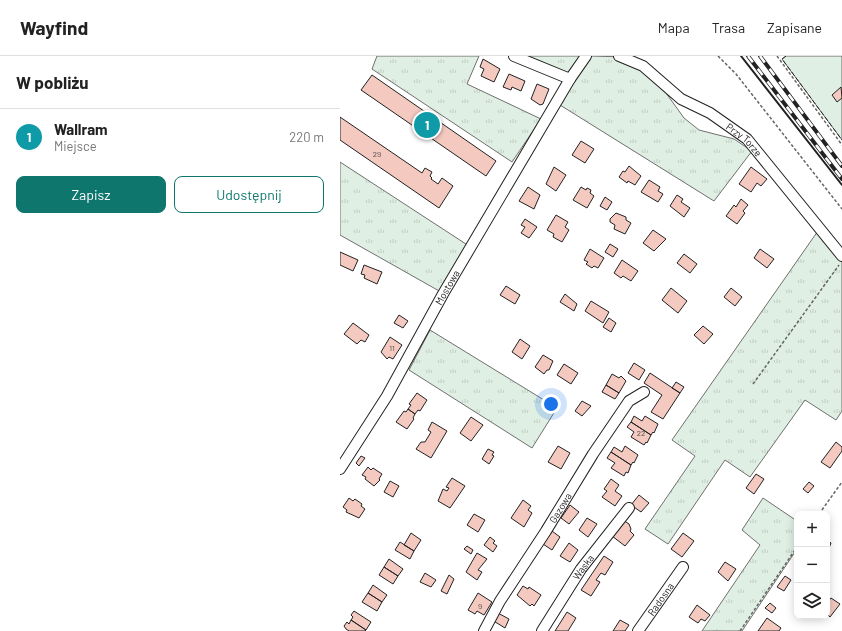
<!DOCTYPE html>
<html lang="pl">
<head>
<meta charset="utf-8">
<style>
	:root { --surface:#fff; --page:#f2f2f2; --text:#222; --muted:#767676; --line:#e0e0e0; --accent:#0f766e }
	body { margin:0; font-family:Barlow,sans-serif; background:var(--page); color:var(--text) }
	.controls { position:absolute; right:12px; bottom:12px; display:grid; overflow:hidden; border-radius:8px; box-shadow:0 2px 10px #0003 }
	.controls button { width:36px; height:36px; display:grid; place-items:center; padding:0; border:0; border-bottom:1px solid var(--line); background:var(--surface); color:var(--text); font:20px sans-serif }
	.you { position:absolute; left:211px; top:348px; width:14px; height:14px; margin:-10px; border:3px solid #fff; border-radius:50%; background:#1a73e8; box-shadow:0 0 0 6px #1a73e833 }
	.badge { display:grid; place-items:center; width:26px; height:26px; border-radius:50%; background:var(--accent); color:#fff; font-size:13px; font-weight:700 }
	.pin { position:absolute; translate:-50% -50%; border:2px solid #fff; box-shadow:0 1px 4px #0006 }
	.list { margin:0; padding:0; list-style:none }
	h2 { display:flex; justify-content:space-between; align-items:center; height:52px; margin:0; padding:0 16px; font-size:17px }
	h2 small { font-size:13px; font-weight:400; color:var(--muted) }
	.list li { display:grid; grid-template-columns:26px 1fr auto; gap:12px; align-items:center; box-sizing:border-box; height:56px; padding:0 16px; border-top:1px solid var(--line) }
	.list b { display:block; font-size:15px; white-space:nowrap }
	.list p { margin:0; font-size:13px; white-space:nowrap; color:var(--muted) }
	.list em { font-size:13px; font-style:normal; color:var(--muted) }
	.actions { display:flex; gap:8px; padding:12px 16px }
	.actions a { flex:1; padding:9px 0; border:1px solid var(--accent); border-radius:8px; text-align:center; font-size:14px; color:var(--accent) }
	.actions .main { background:var(--accent); color:#fff }
	.icon { flex:none; width:22px; height:22px; fill:none; stroke:currentColor; stroke-width:2; stroke-linecap:round; stroke-linejoin:round }
	.map { position:relative; flex:none; width:502px; height:575px; overflow:hidden }
	header { display:flex; align-items:center; gap:24px; box-sizing:border-box; height:56px; padding:0 20px; background:var(--surface); border-bottom:1px solid var(--line) }
	header strong { font-size:19px }
	nav { display:flex; gap:22px; margin-inline-start:auto; font-size:14px }
	main { display:flex }
	aside { flex:1; background:var(--surface) }
	.map>svg:first-child { display:block }
	.grass { fill:url(#grass-tufts); stroke:#6f6f6f }
	.garden { fill:#e0efe3; stroke:#6f6f6f }
	.building { fill:#f3c9c0; stroke:#222 }
	.lines { fill:none; stroke-linecap:round; stroke-linejoin:round }
	.minor-casing { stroke:#222; stroke-width:12 }
	.path { stroke:#646464; stroke-width:1.5; stroke-dasharray:3 2; stroke-linecap:butt }
	.minor { stroke:#fff; stroke-width:10 }
	.rail-casing { stroke:#222; stroke-width:4 }
	.rail { stroke:#fff; stroke-width:2.5; stroke-dasharray:8; stroke-linecap:butt }
	.fence { stroke:#222; stroke-width:1; stroke-dasharray:5 2; stroke-linecap:butt }
	.wall { stroke:#222; stroke-width:2 }
	.labels { text-anchor:middle; stroke-width:3; stroke-linejoin:round; paint-order:stroke }
	.number-label { font-size:8px; fill:#564c4a }
	.street-label { font-size:10px; fill:#222; stroke:#fff }
</style>
</head>
<body>
<header>
<strong>Wayfind</strong>
<nav><a>Mapa</a><a>Trasa</a><a>Zapisane</a></nav>
</header>
<main>
<aside>
<h2>W pobliżu<small></small></h2>
<ul class="list">
<li><span class="badge" style="background:#0f9aa8">1</span><div><b>Wallram</b><p>Miejsce</p></div><em>220 m</em></li>
</ul>
<div class="actions"><a class="main">Zapisz</a><a>Udostępnij</a></div>
</aside>
<div class="map">
<svg width="502" height="575" viewBox="0 0 502 575">
	<defs>
		<pattern id="grass-tufts" width="24" height="20" patternUnits="userSpaceOnUse"><rect width="24" height="20" fill="#e0efe3"/><path d="M3 7l-1-3M5 7V3M7 7l1-3M15 17l-1-3M17 17v-4M19 17l1-3" fill="none" stroke="#c0cdc2"/></pattern>
	</defs>
	<rect width="100%" height="100%" fill="#fff"/>
	<path class="grass" d="M37 0H139L127 28 201 63 172 106 32 13Z
		M181 0H242L227 20Z
		M250 0 286 1 326 37 344 62 359 74 394 83 412 95 374 145 220 49Z
		M0 106 129 190 101 236 0 179Z
		M480 172 502 194V355L496 364 465 344 410 421 385 404 328 488 305 473 355 400 332 384Z
		M90 274 217 352 192 392 69 314Z
		M423 442 457 465V493L402 575H362L420 489 402 474Z"/>
	<path class="garden" d="M446 0H502V84L442 3Z"/>
	<path class="building" d="M143 3 160 13 154 26 141 20 144 13 140 11Z
		M169 18 185 25 181 35 172 31 171 34 163 31Z
		M32 19 156 105 146 120 21 34Z
		M197 28 209 33 203 48 200 49 191 43Z
		M501 31 502 42 497 46 492 39Z
		M0 61 82 117 85 112 92 116 90 120 92 122 91 123 98 128 102 122 113 130 99 152 0 84Z
		M241 85 254 93 245 107 232 99Z
		M289 110 301 120 295 129 288 125 287 127 279 121 283 115 285 116Z
		M214 111 226 119 216 135 206 128Z
		M411 111 427 123 421 130 417 127 411 136 399 128Z
		M309 124 320 131 318 135 323 138 318 146 301 136Z
		M188 131 200 139 194 153 179 145Z
		M241 131 246 134 247 132 251 134 250 137 254 140 247 152 233 144Z
		M337 139 343 143 341 146 350 152 344 161 330 150Z
		M265 141 272 146 267 154 260 150Z
		M401 143 408 149 403 155 405 157 397 168 386 160 394 149 396 151Z
		M276 157 286 161V164L291 167 285 178 274 173 275 169 270 166V163Z
		M216 159 228 166 225 171 229 174 222 186 213 181 214 178 207 174Z
		M185 163 197 171 189 182 181 177 185 171 181 169Z
		M313 174 326 183 314 195 303 187Z
		M270 188 278 193 273 201 265 196Z
		M250 193 264 202 258 212 254 210 252 212 246 208 248 206 244 204Z
		M420 193 434 203 427 212 414 202Z
		M0 196 18 204 13 215 0 209Z
		M344 198 357 208 350 217 337 207Z
		M282 204 298 215 291 225 283 220 281 222 274 217Z
		M24 209 42 216 37 228 24 222 25 219 21 218Z
		M166 230 180 239 175 248 160 239Z
		M331 232 347 245 338 257 322 244Z
		M391 232 402 241 395 250 384 241Z
		M225 238 237 248 234 255 220 246Z
		M251 245 269 256 263 267 245 255Z
		M59 259 68 265 63 272 54 267Z
		M269 262 276 267 271 276 263 271Z
		M13 267 29 279 25 286 21 284 17 288 4 278Z
		M363 270 373 278 364 288 354 279Z
		M50 281 62 289 53 303 49 301 47 303 41 296Z
		M180 283 190 290 182 303 172 296Z
		M203 299 213 305 209 314H207L204 318 195 311Z
		M294 307 305 314 299 324 288 317Z
		M224 308 238 317 231 328 217 319Z
		M310 317 340 337 323 363 311 356 322 339 304 327Z
		M272 318 279 322 281 320 286 325 279 337 266 329Z
		M336 326 344 331 340 337 332 332Z
		M266 329 279 337 275 343 262 336Z
		M77 337 87 344 80 355 78 354 75 358 68 353 71 349 69 348Z
		M242 345 251 350 242 360 235 355Z
		M68 353 75 358 73 362 74 363 67 373 56 366 64 355 66 356Z
		M294 360 302 365 305 360 318 368 314 377 313 376 311 379 291 366Z
		M131 361 143 369 131 385 120 377Z
		M92 366 107 375 91 402 76 393 81 386H85L91 376 88 374Z
		M291 366 311 379 307 387 306 386 304 389 291 381 294 376 287 371Z
		M496 386 502 391V395L490 412 481 406Z
		M218 390 230 397 221 413 208 406Z
		M285 390 298 399 294 407 293 406 291 409 271 396 274 391 282 396Z
		M148 393 154 396 152 399 154 400 149 408 142 403Z
		M271 396 291 409 288 417 286 416 284 420 271 412 275 407 267 402Z
		M21 400 25 402 19 410 16 407Z
		M28 411 31 414 33 412 42 418 39 423 40 424 34 430 25 423 26 421 22 419Z
		M416 418 424 423 414 438 406 432Z
		M112 422 125 430 110 452 98 445 103 433 107 435 109 432 106 431Z
		M271 423 279 429 275 435 282 440 275 450 262 441 267 435 264 433Z
		M50 425 59 430 53 441 44 436Z
		M469 426 474 430 468 437 463 433Z
		M299 439 309 447 301 456 291 449Z
		M9 442 13 445 15 443 22 448 21 450 25 453 19 462 6 456 7 454 3 451Z
		M183 444 191 450 188 454 192 457 184 471 171 462Z
		M230 449 239 456 229 468 221 462Z
		M134 458 145 464 138 476 127 469Z
		M247 462 257 468 248 481 239 474Z
		M283 464 289 468 291 473 290 475 294 479 285 490 272 480Z
		M212 475 220 481 212 494 203 488Z
		M71 477 81 484 74 495 64 489Z
		M343 477 354 485 342 501 331 493Z
		M150 481 155 485 153 487 157 490 153 496 144 489Z
		M487 484 491 487 487 497Z
		M60 486 74 495 70 503 55 494Z
		M229 487 238 494 230 506 220 500Z
		M127 490 133 494 131 498 124 493Z
		M137 497 147 503 138 514 142 516 137 524 126 516Z
		M264 500 273 506 265 519 261 517 256 524 260 526 251 540 241 534Z
		M49 503 63 513 58 520 44 511Z
		M385 506 396 513 388 525 378 516Z
		M44 511 58 520 53 528 39 519Z
		M85 517 96 524 91 531 80 526Z
		M109 519 114 523 107 538 101 535Z
		M445 520 451 524 444 535 437 531Z
		M33 529 47 539 42 546 28 537Z
		M183 530 188 533 189 531 201 539 194 550 192 548 190 550 177 539Z
		M28 537 42 546 37 555 22 546Z
		M138 537 152 546 144 559 137 555 135 558 128 554Z
		M491 542 500 548 490 561 487 558V547Z
		M430 547 436 552 432 557 425 552Z
		M357 549 370 559 365 565 361 563 358 567 349 561Z
		M14 555 31 566 26 574 11 564 13 561 11 559Z
		M156 556 169 563 165 572 152 564Z
		M227 556 236 562 228 575H215Z
		M427 562 441 572 439 575H418Z
		M11 564 26 574 25 575H9L6 573 4 570 7 566 9 568Z
		M280 564 289 569 285 575H273Z"/>
	<g class="lines">
		<defs>
			<g id="minor">
				<path d="M174 0 230 23"/>
				<path id="s1" d="M279 0 303 10 341 43 370 57 407 83 502 200"/>
				<path id="s2" d="M0 413 47 340 103 238 230 23 246 0"/>
				<path id="s3" d="M144 575 160 545 206 475 253 398 289 345 304 336"/>
				<path id="s4" d="M202 575 241 513 289 452"/>
				<path id="s5" d="M298 575 343 511"/>
			</g>
		</defs>
		<use href="#minor" class="minor-casing"/>
		<path class="path" d="M378 0 396 18 502 153
			M437 0 502 89
			M413 328 499 209
			M479 458 502 426
			M400 575 457 491"/>
		<use href="#minor" class="minor"/>
		<defs>
			<path id="rail" d="M408 0 502 123
				M420 0 502 110"/>
		</defs>
		<use href="#rail" class="rail-casing"/>
		<use href="#rail" class="rail"/>
		<path class="fence" d="M446 0 442 3 502 84"/>
		<path class="wall" d="M401 0 502 129"/>
	</g>
	<g class="labels">
		<g class="number-label">
			<text x="37" y="101">29</text>
			<text x="52" y="295">11</text>
			<text x="301" y="380">22</text>
			<text x="140" y="553">9</text>
		</g>
		<g class="street-label">
			<text dy="4" stroke="none"><textPath href="#s1" startOffset="152">Przy Torze</textPath></text>
			<text dy="4" stroke="none"><textPath href="#s2" startOffset="211">Mostowa</textPath></text>
			<text dy="4" stroke="none"><textPath href="#s3" startOffset="145">Gazowa</textPath></text>
			<text dy="4" stroke="none"><textPath href="#s4" startOffset="76">Wąska</textPath></text>
			<text dy="4" stroke="none"><textPath href="#s5" startOffset="39">Radosna</textPath></text>
		</g>
	</g>
</svg>
<div class="controls">
<button>+</button>
<button>−</button>
<button><svg class="icon" aria-label="layers" viewBox="0 0 24 24"><path d="M12 4l9 5-9 5-9-5zM3 14l9 5 9-5"/></svg></button>
</div>
<div class="you"></div>
<div class="pin badge" style="left:87px;top:69px;background:#0f9aa8">1</div>
</div>
</main>
</body>
</html>
